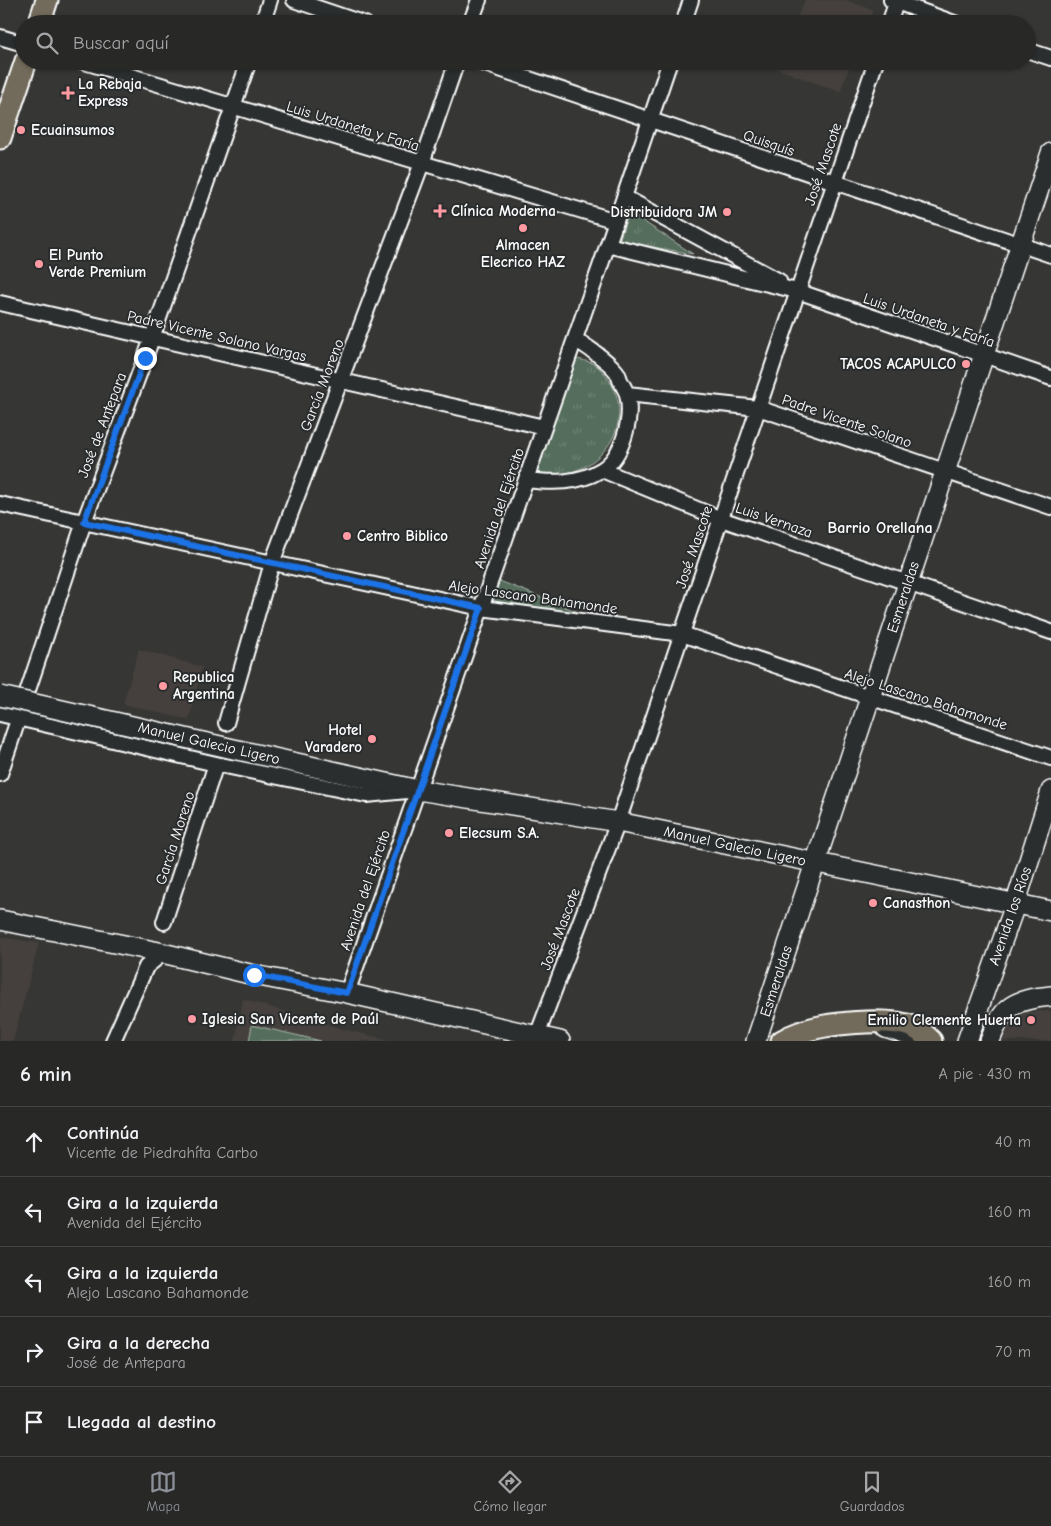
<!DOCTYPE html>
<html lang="es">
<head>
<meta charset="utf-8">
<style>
	:root { --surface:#282827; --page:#30302f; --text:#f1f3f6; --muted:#a5a6a7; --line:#444; --accent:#8c9099 }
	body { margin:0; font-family:"Comic Neue",sans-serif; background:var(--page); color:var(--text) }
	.stop { position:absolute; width:15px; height:15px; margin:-11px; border:4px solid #1a73e8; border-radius:50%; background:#fff }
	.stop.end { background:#1a73e8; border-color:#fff; box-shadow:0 1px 5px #0008 }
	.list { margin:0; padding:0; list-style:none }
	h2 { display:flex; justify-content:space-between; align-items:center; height:65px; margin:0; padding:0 20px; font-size:21px }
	h2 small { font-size:16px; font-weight:400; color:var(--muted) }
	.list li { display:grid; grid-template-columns:32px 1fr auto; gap:15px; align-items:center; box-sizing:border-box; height:70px; padding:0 20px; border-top:1px solid var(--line) }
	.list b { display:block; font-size:19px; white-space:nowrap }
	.list p { margin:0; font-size:16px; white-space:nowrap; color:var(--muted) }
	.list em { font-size:16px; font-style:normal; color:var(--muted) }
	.icon { flex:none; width:28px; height:28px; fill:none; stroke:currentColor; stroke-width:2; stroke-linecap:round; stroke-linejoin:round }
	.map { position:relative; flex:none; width:1051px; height:1041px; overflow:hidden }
	.search { position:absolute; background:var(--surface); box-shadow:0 1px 4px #0004; left:15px; right:15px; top:15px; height:55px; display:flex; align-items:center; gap:12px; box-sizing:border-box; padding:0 18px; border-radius:28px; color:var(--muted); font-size:19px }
	.sheet { height:415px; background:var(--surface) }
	nav { display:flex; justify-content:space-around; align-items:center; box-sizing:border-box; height:70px; border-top:1px solid var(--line); background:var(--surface); font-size:14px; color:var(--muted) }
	nav a { display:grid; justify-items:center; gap:2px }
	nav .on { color:var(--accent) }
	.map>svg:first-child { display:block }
	.built { fill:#45413c }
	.grass { fill:url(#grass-tufts); stroke:#aab6ad }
	.garden { fill:#556d5b; stroke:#aab6ad }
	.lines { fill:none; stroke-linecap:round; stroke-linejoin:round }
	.street-casing { stroke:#fff; stroke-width:18 }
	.secondary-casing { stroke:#fff; stroke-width:22 }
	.primary-casing { stroke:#fff; stroke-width:25 }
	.street { stroke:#2a2d2e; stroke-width:14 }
	.secondary { stroke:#2a2d2e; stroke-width:19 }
	.primary { stroke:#726b5a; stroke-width:21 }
	.secondary-bridge-casing { stroke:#fff; stroke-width:22; stroke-linecap:butt }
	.secondary-bridge { stroke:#2a2d2e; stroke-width:19 }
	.route { stroke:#1a73e8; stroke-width:6 }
	.poi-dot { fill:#ff9aa2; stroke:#2a2d2e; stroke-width:2 }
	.labels { text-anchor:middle; stroke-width:4; stroke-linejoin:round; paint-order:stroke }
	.poi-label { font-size:15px; font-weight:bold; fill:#fff; stroke:#2a2d2e; text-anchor:start }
	.street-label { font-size:15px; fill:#fff; stroke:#2a2d2e }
	.neighbourhood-label { font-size:16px; font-weight:bold; fill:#fff; stroke:#2a2d2e }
</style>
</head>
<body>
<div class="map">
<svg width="1051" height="1041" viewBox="0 0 1051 1041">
	<defs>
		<pattern id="grass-tufts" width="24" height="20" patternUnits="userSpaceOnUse" patternTransform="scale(1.25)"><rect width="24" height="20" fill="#556d5b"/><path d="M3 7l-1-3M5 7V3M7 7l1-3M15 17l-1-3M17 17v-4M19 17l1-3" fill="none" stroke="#6e8374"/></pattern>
	</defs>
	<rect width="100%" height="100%" fill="#363634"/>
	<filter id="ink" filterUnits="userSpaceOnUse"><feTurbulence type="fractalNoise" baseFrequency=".02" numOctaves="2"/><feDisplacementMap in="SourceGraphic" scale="10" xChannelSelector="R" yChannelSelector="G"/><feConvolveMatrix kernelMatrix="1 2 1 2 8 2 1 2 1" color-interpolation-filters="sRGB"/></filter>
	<g filter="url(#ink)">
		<path class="built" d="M805 0H846L873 10 868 24H794Z
			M778 61H852L840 92 775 68Z
			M139 649 202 667 189 720 123 704Z
			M0 937 39 943 13 1041H0Z
			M243 999 343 1029 393 1041H235Z
			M1051 1011V1041H998L1003 1028 1019 1012Z"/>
		<path class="grass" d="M629 212 693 254 619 241Z
			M577 359C582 360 587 361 592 363 601 368 607 376 612 385 639 436 583 489 532 471Z
			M497 580 586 615 489 601Z"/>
		<path class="garden" d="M252 1025 321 1041H249Z"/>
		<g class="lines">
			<defs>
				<path id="street" d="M294 0 365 24
					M891 0 957 24
					M262 24 270 0
					M470 24 479 0
					M683 24 691 0
					M889 24 897 0
					M0 37 24 44
					M1027 50 1051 58
					M81 61 616 221
					M476 61 1051 255
					M624 197 779 281
					M608 245 797 291 1051 378
					M0 303 544 427
					M627 394 758 408 1051 507
					M602 470 721 519 1051 632
					M526 480C551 483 578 484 601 470 623 457 633 418 627 394 625 389 622 384 620 380 619 376 617 372 615 370 604 357 588 348 575 339
					M0 504 481 608 682 634 1051 758
					M0 714 216 764 366 795 407 791
					M226 723 272 563 422 163 457 61
					M0 774 84 522 145 358 249 61
					M164 922 216 764
					M347 993 616 221 670 61
					M113 1041 146 967 163 953
					M535 1041 618 822 876 61"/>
				<path id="secondary" d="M238 750 418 790 618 822 1051 911
					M0 920 154 951 254 975 347 993 560 1041
					M886 1028 907 1035 913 1041
					M756 1041 1051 153
					M967 1041 1015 905 1051 791
					M990 1041C1003 1005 1013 1000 1051 996"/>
				<path id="primary" d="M39 24 47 0
					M0 138 26 61
					M782 1041C787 1038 793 1035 799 1033 824 1023 888 1017 913 1027 920 1030 926 1036 931 1041"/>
			</defs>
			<use href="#street" class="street-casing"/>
			<use href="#secondary" class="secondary-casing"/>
			<use href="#primary" class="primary-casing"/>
			<use href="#street" class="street"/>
			<use href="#secondary" class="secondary"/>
			<use href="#primary" class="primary"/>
			<defs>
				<path id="secondary-bridge" d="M0 696 238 750"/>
			</defs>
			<use href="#secondary-bridge" class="secondary-bridge-casing"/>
			<use href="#secondary-bridge" class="secondary-bridge"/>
		</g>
	</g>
	<g class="lines" filter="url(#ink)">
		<path class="route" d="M145 358 84 522 481 608 347 993 254 975"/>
	</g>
	<g class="poi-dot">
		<path d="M65.5 85.5h5v5h5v5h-5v5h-5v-5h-5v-5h5z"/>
		<circle cx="21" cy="130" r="5"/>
		<path d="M437.5 203.5h5v5h5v5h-5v5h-5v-5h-5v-5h5z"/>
		<circle cx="727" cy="212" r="5"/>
		<circle cx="523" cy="228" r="5"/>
		<circle cx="39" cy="264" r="5"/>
		<circle cx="966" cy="364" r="5"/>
		<circle cx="347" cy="536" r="5"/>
		<circle cx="163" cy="686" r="5"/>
		<circle cx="372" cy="739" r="5"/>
		<circle cx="449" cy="833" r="5"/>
		<circle cx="873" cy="903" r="5"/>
		<circle cx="192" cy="1019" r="5"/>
		<circle cx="1031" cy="1020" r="5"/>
	</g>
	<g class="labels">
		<g class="poi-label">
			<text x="78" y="89">La Rebaja<tspan x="78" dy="17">Express</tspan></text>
			<text x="31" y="135">Ecuainsumos</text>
			<text x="451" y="216">Clínica Moderna</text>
			<text x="717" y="217" text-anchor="end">Distribuidora JM</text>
			<text x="523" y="250" text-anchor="middle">Almacen<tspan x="523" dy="17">Elecrico HAZ</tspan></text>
			<text x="49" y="260">El Punto<tspan x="49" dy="17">Verde Premium</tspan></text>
			<text x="956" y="369" text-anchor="end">TACOS ACAPULCO</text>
			<text x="357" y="541">Centro Biblico</text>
			<text x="173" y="682">Republica<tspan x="173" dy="17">Argentina</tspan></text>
			<text x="362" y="735" text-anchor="end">Hotel<tspan x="362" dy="17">Varadero</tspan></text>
			<text x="459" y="838">Elecsum S.A.</text>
			<text x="883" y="908">Canasthon</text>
			<text x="202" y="1024">Iglesia San Vicente de Paúl</text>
			<text x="1021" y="1025" text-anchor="end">Emilio Clemente Huerta</text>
		</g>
		<g class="street-label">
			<text transform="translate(353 126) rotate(17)" y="5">Luis Urdaneta y Faría</text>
			<text transform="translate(769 143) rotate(19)" y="5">Quisquís</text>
			<text transform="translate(823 164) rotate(-71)" y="5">José Mascote</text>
			<text transform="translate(929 320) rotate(19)" y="5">Luis Urdaneta y Faría</text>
			<text transform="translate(217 336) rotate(13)" y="5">Padre Vicente Solano Vargas</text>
			<text transform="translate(322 385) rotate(-69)" y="5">García Moreno</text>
			<text transform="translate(847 421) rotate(19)" y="5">Padre Vicente Solano</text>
			<text transform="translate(102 425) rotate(-69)" y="5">José de Antepara</text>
			<text transform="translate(499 508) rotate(-71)" y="5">Avenida del Ejército</text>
			<text transform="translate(774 520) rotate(19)" y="5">Luis Vernaza</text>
			<text transform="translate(694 547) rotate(-71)" y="5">José Mascote</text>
			<text transform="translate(533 597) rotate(8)" y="5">Alejo Lascano Bahamonde</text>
			<text transform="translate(903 597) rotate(-72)" y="5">Esmeraldas</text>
			<text transform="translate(926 699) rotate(18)" y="5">Alejo Lascano Bahamonde</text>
			<text transform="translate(209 743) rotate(13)" y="5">Manuel Galecio Ligero</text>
			<text transform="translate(175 838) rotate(-72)" y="5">García Moreno</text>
			<text transform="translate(735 846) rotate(12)" y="5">Manuel Galecio Ligero</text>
			<text transform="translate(365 890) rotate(-71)" y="5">Avenida del Ejército</text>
			<text transform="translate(1010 916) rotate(-71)" y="5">Avenida los Ríos</text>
			<text transform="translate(560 929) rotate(-69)" y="5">José Mascote</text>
			<text transform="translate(776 981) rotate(-72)" y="5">Esmeraldas</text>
		</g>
		<g class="neighbourhood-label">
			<text x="880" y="533">Barrio Orellana</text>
		</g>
	</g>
</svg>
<div class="stop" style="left:254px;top:975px"></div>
<div class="stop end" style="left:145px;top:358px"></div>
<div class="search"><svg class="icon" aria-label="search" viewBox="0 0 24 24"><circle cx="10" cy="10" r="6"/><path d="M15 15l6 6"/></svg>Buscar aquí</div>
</div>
<section class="sheet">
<h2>6 min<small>A pie · 430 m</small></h2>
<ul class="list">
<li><svg class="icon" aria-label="ahead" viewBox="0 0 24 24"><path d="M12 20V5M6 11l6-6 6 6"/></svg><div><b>Continúa</b><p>Vicente de Piedrahíta Carbo</p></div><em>40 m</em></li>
<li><svg class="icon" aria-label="left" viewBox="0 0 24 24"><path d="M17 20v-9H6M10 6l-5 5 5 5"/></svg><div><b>Gira a la izquierda</b><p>Avenida del Ejército</p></div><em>160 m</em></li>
<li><svg class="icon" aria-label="left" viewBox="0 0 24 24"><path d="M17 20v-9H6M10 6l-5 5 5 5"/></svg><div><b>Gira a la izquierda</b><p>Alejo Lascano Bahamonde</p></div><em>160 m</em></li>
<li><svg class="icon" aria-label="right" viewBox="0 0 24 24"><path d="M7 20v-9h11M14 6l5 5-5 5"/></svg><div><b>Gira a la derecha</b><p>José de Antepara</p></div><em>70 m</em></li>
<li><svg class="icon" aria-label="arrive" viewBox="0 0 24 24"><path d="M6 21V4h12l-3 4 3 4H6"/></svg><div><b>Llegada al destino</b></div></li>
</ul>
</section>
<nav>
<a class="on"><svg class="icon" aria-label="map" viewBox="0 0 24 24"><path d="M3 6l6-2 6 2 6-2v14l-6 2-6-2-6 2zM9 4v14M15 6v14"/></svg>Mapa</a>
<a><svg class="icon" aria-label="directions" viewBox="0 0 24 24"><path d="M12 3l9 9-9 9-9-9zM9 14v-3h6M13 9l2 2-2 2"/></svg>Cómo llegar</a>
<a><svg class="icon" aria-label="saved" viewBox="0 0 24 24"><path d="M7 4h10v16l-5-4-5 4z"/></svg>Guardados</a>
</nav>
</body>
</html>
